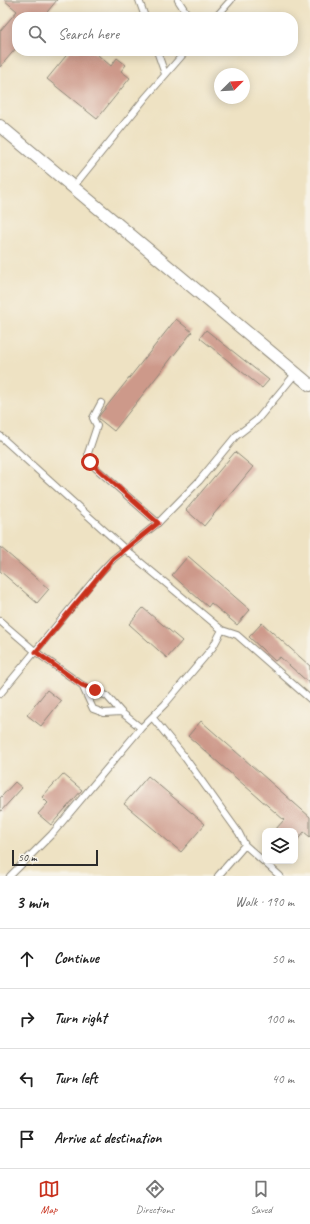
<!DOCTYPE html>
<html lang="en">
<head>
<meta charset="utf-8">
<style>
	:root { --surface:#fff; --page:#f2f2f2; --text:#222; --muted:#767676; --line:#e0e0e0; --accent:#c8321e }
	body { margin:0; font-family:Caveat,sans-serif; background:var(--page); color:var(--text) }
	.controls { position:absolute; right:12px; bottom:12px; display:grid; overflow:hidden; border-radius:8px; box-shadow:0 2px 10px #0003 }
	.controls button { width:36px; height:36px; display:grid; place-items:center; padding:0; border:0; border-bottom:1px solid var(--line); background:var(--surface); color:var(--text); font:20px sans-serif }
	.compass { position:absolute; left:214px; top:68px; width:36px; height:36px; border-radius:50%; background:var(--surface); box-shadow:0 2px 10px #0003; rotate:66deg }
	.scale { position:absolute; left:12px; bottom:10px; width:86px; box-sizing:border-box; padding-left:4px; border:2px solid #2b2b2b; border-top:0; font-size:11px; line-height:14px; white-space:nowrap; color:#2b2b2b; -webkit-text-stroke:3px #f7f3e8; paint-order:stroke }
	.stop { position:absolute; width:12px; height:12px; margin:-9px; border:3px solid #c8321e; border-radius:50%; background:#fff }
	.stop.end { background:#c8321e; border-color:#fff; box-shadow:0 1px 4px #0008 }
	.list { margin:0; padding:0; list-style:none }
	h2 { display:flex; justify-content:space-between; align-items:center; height:52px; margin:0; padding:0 16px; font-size:17px }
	h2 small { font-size:13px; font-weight:400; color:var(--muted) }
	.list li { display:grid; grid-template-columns:26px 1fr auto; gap:12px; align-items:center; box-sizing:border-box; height:60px; padding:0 16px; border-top:1px solid var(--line) }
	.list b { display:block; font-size:15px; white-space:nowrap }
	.list em { font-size:13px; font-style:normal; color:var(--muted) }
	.icon { flex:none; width:22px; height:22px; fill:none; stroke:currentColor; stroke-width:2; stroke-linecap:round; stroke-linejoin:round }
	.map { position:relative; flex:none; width:310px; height:876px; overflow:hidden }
	.search { position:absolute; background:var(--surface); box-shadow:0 2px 10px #0003; left:12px; right:12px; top:12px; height:44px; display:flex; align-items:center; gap:10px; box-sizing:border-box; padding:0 14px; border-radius:16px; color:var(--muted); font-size:15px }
	.sheet { height:292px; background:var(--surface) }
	nav { display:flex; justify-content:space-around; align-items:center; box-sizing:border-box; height:56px; border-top:1px solid var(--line); background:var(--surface); font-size:11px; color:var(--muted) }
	nav a { display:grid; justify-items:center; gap:2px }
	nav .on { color:var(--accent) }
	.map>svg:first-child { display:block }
	.building { fill:#cd998a }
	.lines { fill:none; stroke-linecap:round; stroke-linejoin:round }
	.service-casing { stroke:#8c8677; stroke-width:8 }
	.minor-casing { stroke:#8c8677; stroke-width:14 }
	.service { stroke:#fff; stroke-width:6 }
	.minor { stroke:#fff; stroke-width:12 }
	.route { stroke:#c8321e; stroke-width:5 }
</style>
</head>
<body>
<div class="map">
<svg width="310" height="876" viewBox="0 0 310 876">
	<rect width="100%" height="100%" fill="#f7f3e8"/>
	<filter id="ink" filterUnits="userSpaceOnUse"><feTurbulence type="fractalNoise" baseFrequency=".025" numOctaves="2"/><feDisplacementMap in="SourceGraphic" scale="8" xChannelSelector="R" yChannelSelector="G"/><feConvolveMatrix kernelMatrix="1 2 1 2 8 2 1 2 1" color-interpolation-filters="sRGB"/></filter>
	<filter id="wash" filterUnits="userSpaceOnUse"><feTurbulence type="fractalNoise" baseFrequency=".012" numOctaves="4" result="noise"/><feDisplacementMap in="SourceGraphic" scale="16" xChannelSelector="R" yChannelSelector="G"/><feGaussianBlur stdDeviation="0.9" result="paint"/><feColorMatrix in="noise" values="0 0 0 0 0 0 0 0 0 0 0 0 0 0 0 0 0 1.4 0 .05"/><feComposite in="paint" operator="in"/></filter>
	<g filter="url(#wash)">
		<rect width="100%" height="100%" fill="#eee2c3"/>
		<g id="blocks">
			<path class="building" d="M4 0H57L43 17H17V47L0 67V31L17 11Z
				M70 51H93L111 66 117 58 126 65 121 71 130 78 97 119 47 79Z
				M176 319 192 332 114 431 99 419V416Z
				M206 330 269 380 262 388 200 338Z
				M235 452 253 467 204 526 186 510Z
				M0 547 49 589 37 603 0 571Z
				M188 556 250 610 237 625 211 603 208 607 172 575Z
				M143 608 182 641 167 658 129 624Z
				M262 623 310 666V684L280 657 275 661 249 637Z
				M47 690 61 701 41 726 27 715Z
				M201 721 310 817V837L304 832 295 843V831H274L284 820 188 736Z
				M63 774 82 790 51 825 38 814 48 803 42 797Z
				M148 776 205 824 181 852 124 804Z
				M15 782 22 788 0 812V798Z"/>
		</g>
	</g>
	<g filter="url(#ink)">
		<use href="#blocks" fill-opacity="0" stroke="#8c8677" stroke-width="1"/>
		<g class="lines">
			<defs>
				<path id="service" d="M139 0 145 17
					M178 0 189 17
					M216 17 231 0
					M157 51 165 74
					M73 187 146 97 186 51
					M101 403 93 418 97 426 88 453 90 463 158 523
					M0 436 126 550 222 630 237 635 310 699
					M0 621 36 652 82 685 107 696 121 712 141 728
					M82 685 93 709 104 713 121 712
					M0 694 99 574 113 559 158 523 199 481 236 436 257 420 296 373
					M152 717 183 755 239 833 245 845 280 876
					M10 876 52 834 141 728 165 704 213 647 222 630
					M218 876 245 845"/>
				<path id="minor" d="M0 126 310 385"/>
			</defs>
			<use href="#service" class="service-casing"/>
			<use href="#minor" class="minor-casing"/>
			<use href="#service" class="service"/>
			<use href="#minor" class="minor"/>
		</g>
	</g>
	<g class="lines" filter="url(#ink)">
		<path class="route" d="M90 462 158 523 113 559 36 652 82 685 95 690"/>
	</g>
</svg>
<div class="controls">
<button><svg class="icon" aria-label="layers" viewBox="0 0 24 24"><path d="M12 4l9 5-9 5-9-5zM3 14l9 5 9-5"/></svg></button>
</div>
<svg class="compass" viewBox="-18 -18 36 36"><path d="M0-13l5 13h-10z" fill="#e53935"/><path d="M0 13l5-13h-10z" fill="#767676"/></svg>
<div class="scale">50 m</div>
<div class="stop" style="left:90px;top:462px"></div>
<div class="stop end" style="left:95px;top:690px"></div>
<div class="search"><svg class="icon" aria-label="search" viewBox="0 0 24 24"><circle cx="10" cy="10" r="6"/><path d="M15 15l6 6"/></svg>Search here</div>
</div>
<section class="sheet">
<h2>3 min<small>Walk · 190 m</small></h2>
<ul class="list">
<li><svg class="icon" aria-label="ahead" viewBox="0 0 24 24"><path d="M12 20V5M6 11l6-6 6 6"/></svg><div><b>Continue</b></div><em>50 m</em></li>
<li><svg class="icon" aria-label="right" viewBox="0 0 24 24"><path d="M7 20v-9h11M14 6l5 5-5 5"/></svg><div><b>Turn right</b></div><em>100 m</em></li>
<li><svg class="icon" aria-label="left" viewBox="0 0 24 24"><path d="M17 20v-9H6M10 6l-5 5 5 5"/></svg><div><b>Turn left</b></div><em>40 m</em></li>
<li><svg class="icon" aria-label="arrive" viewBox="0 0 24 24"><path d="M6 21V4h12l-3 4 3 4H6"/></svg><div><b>Arrive at destination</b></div></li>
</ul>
</section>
<nav>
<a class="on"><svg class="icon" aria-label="map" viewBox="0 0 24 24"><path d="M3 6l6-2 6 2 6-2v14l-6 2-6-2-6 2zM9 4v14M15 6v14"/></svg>Map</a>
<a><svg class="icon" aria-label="directions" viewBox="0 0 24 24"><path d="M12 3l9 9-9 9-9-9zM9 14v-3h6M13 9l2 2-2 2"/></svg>Directions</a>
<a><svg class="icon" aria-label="saved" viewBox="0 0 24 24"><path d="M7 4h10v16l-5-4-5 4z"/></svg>Saved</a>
</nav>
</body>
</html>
